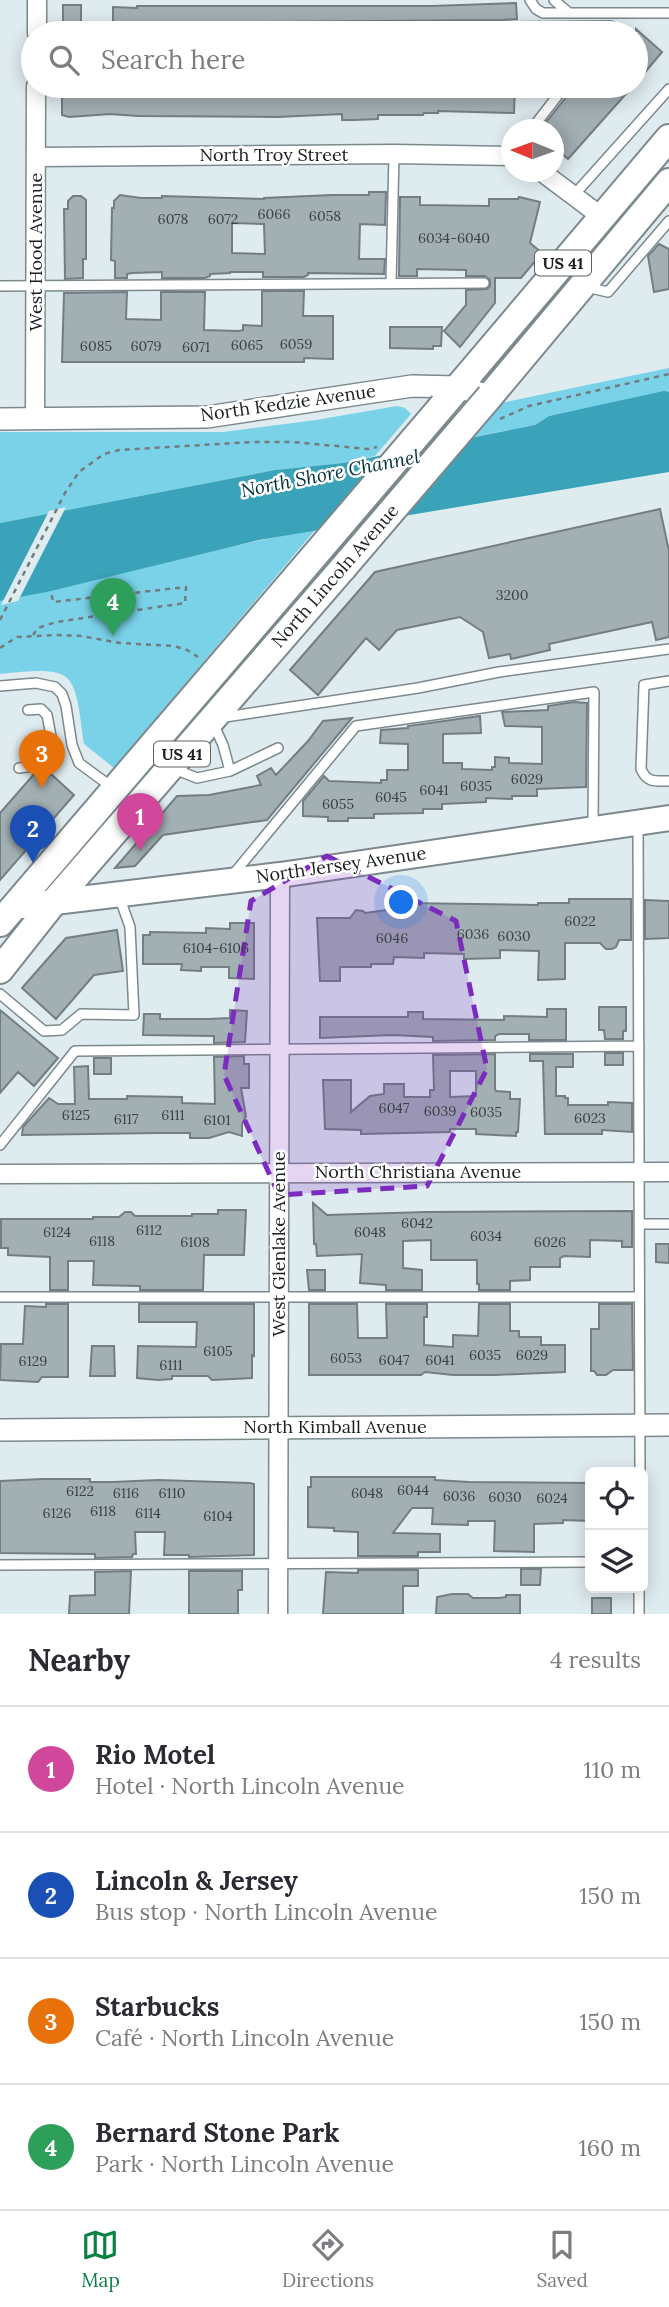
<!DOCTYPE html>
<html lang="en">
<head>
<meta charset="utf-8">
<style>
	:root { --surface:#fff; --page:#f7f7f7; --text:#2b2b33; --muted:#7c7c81; --line:#e1e1e2; --accent:#0b8043 }
	body { margin:0; font-family:Lora,serif; background:var(--page); color:var(--text) }
	.controls { position:absolute; right:21px; bottom:21px; display:grid; overflow:hidden; border-radius:10px; box-shadow:0 4px 18px #0003 }
	.controls button { width:63px; height:63px; display:grid; place-items:center; padding:0; border:0; border-bottom:2px solid var(--line); background:var(--surface); color:var(--text); font:35px sans-serif }
	.compass { position:absolute; left:501px; top:119px; width:63px; height:63px; border-radius:50%; background:var(--surface); box-shadow:0 4px 18px #0003; rotate:271deg }
	.you { position:absolute; left:402px; top:903px; width:24px; height:24px; margin:-18px; border:5px solid #fff; border-radius:50%; background:#1a73e8; box-shadow:0 0 0 10px #1a73e833 }
	.badge { display:grid; place-items:center; width:46px; height:46px; border-radius:50%; background:var(--accent); color:#fff; font-size:23px; font-weight:700 }
	.pin { position:absolute; translate:-50% -58px; filter:drop-shadow(0 2px 4px #0008) }
	.pin::after { content:''; position:absolute; top:37px; width:24px; height:21px; background:inherit; clip-path:polygon(0 0,100% 0,50% 100%) }
	.list { margin:0; padding:0; list-style:none }
	h2 { display:flex; justify-content:space-between; align-items:center; height:91px; margin:0; padding:0 28px; font-size:30px }
	h2 small { font-size:23px; font-weight:400; color:var(--muted) }
	.list li { display:grid; grid-template-columns:46px 1fr auto; gap:21px; align-items:center; box-sizing:border-box; height:126px; padding:0 28px; border-top:2px solid var(--line) }
	.list b { display:block; font-size:26px; white-space:nowrap }
	.list p { margin:0; font-size:23px; white-space:nowrap; color:var(--muted) }
	.list em { font-size:23px; font-style:normal; color:var(--muted) }
	.icon { flex:none; width:38px; height:38px; fill:none; stroke:currentColor; stroke-width:2; stroke-linecap:round; stroke-linejoin:round }
	.map { position:relative; flex:none; width:669px; height:1614px; overflow:hidden }
	.search { position:absolute; background:var(--surface); box-shadow:0 4px 18px #0003; left:21px; right:21px; top:21px; height:77px; display:flex; align-items:center; gap:18px; box-sizing:border-box; padding:0 24px; border-radius:38px; color:var(--muted); font-size:26px }
	.sheet { height:595px; background:var(--surface) }
	nav { display:flex; justify-content:space-around; align-items:center; box-sizing:border-box; height:98px; border-top:2px solid var(--line); background:var(--surface); font-size:19px; color:var(--muted) }
	nav a { display:grid; justify-items:center; gap:4px }
	nav .on { color:var(--accent) }
	.map>svg:first-child { display:block }
	.green { fill:#7ad2e8 }
	.water { fill:#3aa3ba }
	.pier { fill:#deebef }
	.building { fill:#a2afb3; stroke:#727e82; stroke-width:2; fill-rule:evenodd }
	.lines { fill:none; stroke-linecap:round; stroke-linejoin:round }
	.service-casing { stroke:#7c898c; stroke-width:12 }
	.minor-casing { stroke:#7c898c; stroke-width:21 }
	.tertiary-casing { stroke:#7c898c; stroke-width:24 }
	.secondary-casing { stroke:#7c898c; stroke-width:28 }
	.primary-casing { stroke:#7c898c; stroke-width:30 }
	.path { stroke:#727b7d; stroke-width:2.5; stroke-dasharray:5 5; stroke-linecap:butt }
	.service { stroke:#fff; stroke-width:9 }
	.minor { stroke:#fff; stroke-width:18 }
	.tertiary { stroke:#fff; stroke-width:21 }
	.secondary { stroke:#fff; stroke-width:24 }
	.primary { stroke:#fff; stroke-width:26 }
	.primary-bridge-casing { stroke:#7c898c; stroke-width:30; stroke-linecap:butt }
	.primary-bridge { stroke:#fff; stroke-width:26 }
	.marked { fill:#7b2cbf; fill-opacity:0.2; stroke:#7b2cbf; stroke-width:5; stroke-dasharray:14 9; stroke-linejoin:round }
	.labels { text-anchor:middle; stroke-width:5; stroke-linejoin:round; paint-order:stroke }
	.number-label { font-size:14px; fill:#3b4244 }
	.shield { fill:#fff; stroke:#5e6262; stroke-width:2 }
	.shield-label { font-size:16px; font-weight:bold; fill:#191e1f }
	.street-label { font-size:18px; fill:#191e1f; stroke:#fff }
	.water-label { font-size:19px; font-style:italic; fill:#00303a; stroke:#fff }
</style>
</head>
<body>
<div class="map">
<svg width="669" height="1614" viewBox="0 0 669 1614">
	<rect width="100%" height="100%" fill="#deebef"/>
	<path class="green" d="M669 368V392L549 416 535 425 473 437 501 403Z
		M397 406 405 408 411 414 375 456 343 463 275 470 0 523V432H223L316 420Z
		M315 530 114 768 84 744C74 670 77 666 0 674V601C106 580 209 548 315 530Z"/>
	<path class="water" d="M664 391 669 392V472L259 540 51 591 0 601V523L275 470 343 463 535 425 549 416Z"/>
	<path class="pier" d="M66 507 18 601 1 605 49 511Z"/>
	<path class="building" d="M516 3 517 19 503 20 113 23V7L137 8V6H432Z
		M63 5H81V22L63 23Z
		M636 29 662 52 636 83Z
		M62 86H515L514 113 438 111V113H424L423 115H378V119L355 120H342V114L277 117 138 116 110 114 69 117 62 115Z
		M575 86H633L568 159 554 147V130H540Z
		M369 192H386L385 225 360 224 359 259H385L384 274 308 273V275L304 277H263V272H230V273L210 274V276L205 278H162V272L132 273 127 274V278H115V261L111 260 112 208H114V201L120 195 141 198H162V196L264 199V198L332 195H369ZM232 223 264 224 265 254 232 253Z
		M73 196H81L86 200V259H83V278L65 279 64 209H68V201Z
		M400 197H420V205L489 206V199H518L519 197 540 202 530 243 542 253 521 278H495V303L460 347 444 331 466 305V290L487 289 490 286V280L485 276H466V270L417 269V276H399Z
		M659 244 669 249V289L654 292 648 256Z
		M262 291H304L303 316H333V359L304 358V362H62L64 293 127 292 126 319 161 320V292H205L204 330 239 331 243 330V325L262 326Z
		M390 327H442L441 346H433V349L390 348Z
		M660 509 669 551V637L656 640 652 622 549 644 550 650 511 659 510 654 489 658 483 632 460 617 397 630 379 650 366 638 318 695 290 670 375 572Z
		M573 702 587 703 586 787 537 789V796H512V799L486 798V802L442 804V809H423V813L374 814V818H348V821H328V817L303 816V801L324 776 329 781 381 783V780H387V770H408V744L380 743 381 730 408 728V726L480 716 481 733 443 734V763H462V769L492 770V767H495V757L509 758V763L542 764V727L505 726 502 712 548 710V706Z
		M352 718 267 820 163 835 135 866 115 868 177 796 209 795 261 785 257 776 271 768 276 775 308 741 323 721Z
		M35 773H50L74 795 0 880V813Z
		M569 899H631V940H619L616 947 612 949H606L600 943H565V979L538 980 539 951 500 950V958L464 959V954L424 953V958L394 957 393 964H371V967H340V981H320L317 918H350L356 910 363 911 365 913 387 910 390 907H406V903L538 905V903H569Z
		M645 900 669 901V938L645 939Z
		M230 923H254V979L229 978V967H201V971L181 970 182 964H143V935H150V932L206 933V928L230 929Z
		M117 930 123 971 94 975 56 1019 22 988 66 938Z
		M599 1007H626V1031H623V1039H605L604 1030H599Z
		M547 1009H566V1040H529V1034H499L495 1036V1040L433 1041V1037L393 1035 320 1038V1017H408V1012H423V1019L504 1020V1016L547 1017Z
		M0 1010 58 1058 34 1086 18 1072 0 1093Z
		M230 1010 247 1011 245 1042 214 1043V1036L143 1035 144 1014H160V1019H208L230 1018Z
		M605 1053H623V1065H605Z
		M495 1054V1089L496 1091 510 1092V1099H520L518 1132H516V1136L476 1134V1129H450V1132L361 1134V1130L325 1129 323 1080H351V1112L370 1096 384 1094V1084H404V1097H430V1090H434L433 1055ZM450 1071H476V1096L450 1097Z
		M530 1054H573V1067H556V1096H565V1098H568V1105H608V1102L632 1103V1132L602 1130V1134H545L543 1061H530Z
		M244 1056V1064H249V1088H241L246 1116 242 1124V1136L229 1132 209 1138H190V1133H159L22 1135 23 1127 49 1098 58 1104H75L74 1067 88 1066 89 1099H127V1096L182 1097V1103L215 1104 214 1057Z
		M94 1058H111V1074H94Z
		M313 1203 327 1215 426 1212 632 1211V1247H622V1241L590 1240V1257L564 1256 560 1258V1267H530V1280L510 1281V1290H479V1284H477V1260H431V1240L403 1241V1268L422 1270V1290H386V1285L360 1283 362 1254 317 1256 316 1244H314Z
		M218 1210H246L244 1255H204L203 1290H140V1286L93 1285 94 1261H68V1290H50V1257L8 1255V1248H1V1219H93V1217H119L125 1212H131L135 1216H192V1214H218Z
		M656 1244H669V1263L656 1262Z
		M307 1270H325V1290H309Z
		M46 1304H68V1377H42L38 1382 0 1380 1 1344H23L25 1306 46 1307Z
		M139 1304H254V1356L252 1355V1378L212 1380 208 1376H172V1379L158 1380 137 1378 138 1346 196 1347 197 1322H139Z
		M309 1304H357L358 1338H387L386 1304H427V1317H424V1345L453 1347V1335L478 1336 479 1304H510V1331H519V1337H541V1345H565V1372L495 1375H453L425 1372 421 1375H309Z
		M599 1304H632L633 1370H613L606 1375H597L594 1371H591V1329H599Z
		M92 1346H114L115 1376H90Z
		M311 1477H435V1480L469 1482 589 1483 590 1521 563 1520V1523L534 1524V1552L494 1551 495 1521H468V1525L432 1524 433 1508H412L393 1533 440 1534V1552H418V1556H358V1532L334 1531V1528L308 1527V1487H311Z
		M42 1479H90V1482H113L158 1480 250 1483 254 1484V1555L189 1557V1555H164L165 1532H135L136 1554H133L132 1557 95 1558V1554H93L0 1553V1481Z
		M521 1569H541L540 1585H521Z
		M358 1570H418V1586H403V1614H323L326 1572 358 1573Z
		M131 1571 129 1614H69L70 1596 95 1595V1572Z
		M189 1571H242V1590H238V1614H189Z
		M452 1594H468L473 1598H499L506 1597V1595H520V1614H436L437 1597Z
		M592 1598H611V1614H592Z"/>
	<g class="lines">
		<defs>
			<path id="service" d="M530 0 536 9 543 13H669
				M554 0 569 13
				M37 32 611 26
				M531 130 565 86
				M574 195 669 89
				M391 283 394 154
				M0 286 484 283
				M586 287 608 292 669 221
				M669 681 644 685 641 769C647 783 655 781 669 781
				M0 686 36 683 55 687 62 694 66 706 72 745 79 763 113 788
				M225 717 418 688 499 672 669 649
				M19 768 47 764 55 757 47 715 41 709 28 710
				M172 768 197 778 230 771 223 745 213 723
				M230 771 278 748
				M638 823 640 1472
				M231 877 356 726 594 692 593 826
				M0 994 44 1031 62 1030 81 1014 134 1015 130 927 119 896
				M0 1145 75 1051 639 1046
				M639 1224H669
				M0 1297H639
				M0 1565 590 1562
				M639 1614V1588"/>
			<path id="minor" d="M37 33V0
				M36 157 394 154 512 156
				M542 172 602 217
				M35 419 36 86
				M0 1174 669 1172
				M278 1614 280 875"/>
			<path id="tertiary" d="M0 419 207 417 412 386 457 387 490 396
				M0 1430 669 1425"/>
			<path id="secondary" d="M13 907 280 875 669 818"/>
			<path id="primary" d="M490 396 669 182
				M443 405 669 138
				M0 923 297 576
				M0 970 53 903 343 568"/>
		</defs>
		<use href="#service" class="service-casing"/>
		<use href="#minor" class="minor-casing"/>
		<use href="#tertiary" class="tertiary-casing"/>
		<use href="#secondary" class="secondary-casing"/>
		<use href="#primary" class="primary-casing"/>
		<path class="path" d="M500 419 529 406 669 374
			M0 620 65 493 79 472 104 454 119 450 252 442H293L368 449 377 447
			M33 635 38 628 56 622 185 603 186 587 53 602 51 591
			M0 648 17 637 57 635 81 636 120 643 174 646 187 650 198 657"/>
		<use href="#service" class="service"/>
		<use href="#minor" class="minor"/>
		<use href="#tertiary" class="tertiary"/>
		<use href="#secondary" class="secondary"/>
		<use href="#primary" class="primary"/>
		<defs>
			<path id="primary-bridge" d="M343 568 490 396
				M297 576 443 405"/>
		</defs>
		<use href="#primary-bridge" class="primary-bridge-casing"/>
		<use href="#primary-bridge" class="primary-bridge"/>
	</g>
	<path class="marked" d="M327 856 456 921 487 1069 427 1186 279 1195 224 1075 251 901Z"/>
	<g class="labels">
		<g class="number-label">
			<text x="274" y="219">6066</text>
			<text x="325" y="221">6058</text>
			<text x="173" y="224">6078</text>
			<text x="223" y="224">6072</text>
			<text x="454" y="243">6034-6040</text>
			<text x="296" y="349">6059</text>
			<text x="247" y="350">6065</text>
			<text x="96" y="351">6085</text>
			<text x="146" y="351">6079</text>
			<text x="196" y="352">6071</text>
			<text x="512" y="600">3200</text>
			<text x="527" y="784">6029</text>
			<text x="476" y="791">6035</text>
			<text x="434" y="795">6041</text>
			<text x="391" y="802">6045</text>
			<text x="338" y="809">6055</text>
			<text x="580" y="926">6022</text>
			<text x="473" y="939">6036</text>
			<text x="514" y="941">6030</text>
			<text x="392" y="943">6046</text>
			<text x="216" y="953">6104-6106</text>
			<text x="394" y="1113">6047</text>
			<text x="440" y="1116">6039</text>
			<text x="486" y="1117">6035</text>
			<text x="76" y="1120">6125</text>
			<text x="173" y="1120">6111</text>
			<text x="590" y="1123">6023</text>
			<text x="126" y="1124">6117</text>
			<text x="217" y="1125">6101</text>
			<text x="417" y="1228">6042</text>
			<text x="149" y="1235">6112</text>
			<text x="57" y="1237">6124</text>
			<text x="370" y="1237">6048</text>
			<text x="486" y="1241">6034</text>
			<text x="102" y="1246">6118</text>
			<text x="195" y="1247">6108</text>
			<text x="550" y="1247">6026</text>
			<text x="218" y="1356">6105</text>
			<text x="485" y="1360">6035</text>
			<text x="532" y="1360">6029</text>
			<text x="346" y="1363">6053</text>
			<text x="394" y="1365">6047</text>
			<text x="440" y="1365">6041</text>
			<text x="33" y="1366">6129</text>
			<text x="171" y="1370">6111</text>
			<text x="413" y="1495">6044</text>
			<text x="80" y="1496">6122</text>
			<text x="126" y="1498">6116</text>
			<text x="172" y="1498">6110</text>
			<text x="367" y="1498">6048</text>
			<text x="459" y="1501">6036</text>
			<text x="505" y="1502">6030</text>
			<text x="552" y="1503">6024</text>
			<text x="103" y="1516">6118</text>
			<text x="57" y="1518">6126</text>
			<text x="148" y="1518">6114</text>
			<text x="218" y="1521">6104</text>
		</g>
		<g class="shield">
			<rect x="535" y="250.5" width="56" height="25" rx="5"/>
			<rect x="154" y="741.5" width="56" height="25" rx="5"/>
		</g>
		<g class="shield-label">
			<text x="563" y="269">US 41</text>
			<text x="182" y="760">US 41</text>
		</g>
		<g class="street-label">
			<text x="274" y="161">North Troy Street</text>
			<text transform="translate(36 252) rotate(-90)" y="6">West Hood Avenue</text>
			<text transform="translate(288 403) rotate(-8)" y="6">North Kedzie Avenue</text>
			<text transform="translate(335 576) rotate(-49)" y="6">North Lincoln Avenue</text>
			<text transform="translate(341 865) rotate(-8)" y="6">North Jersey Avenue</text>
			<text x="418" y="1178">North Christiana Avenue</text>
			<text transform="translate(279 1244) rotate(-90)" y="6">West Glenlake Avenue</text>
			<text x="335" y="1433">North Kimball Avenue</text>
		</g>
		<g class="water-label">
			<text transform="translate(330 473) rotate(-11)" y="7">North Shore Channel</text>
		</g>
	</g>
</svg>
<div class="controls">
<button><svg class="icon" aria-label="locate" viewBox="0 0 24 24"><circle cx="12" cy="12" r="6"/><path d="M12 2v4M12 18v4M2 12h4M18 12h4"/></svg></button>
<button><svg class="icon" aria-label="layers" viewBox="0 0 24 24"><path d="M12 4l9 5-9 5-9-5zM3 14l9 5 9-5"/></svg></button>
</div>
<svg class="compass" viewBox="-18 -18 36 36"><path d="M0-13l5 13h-10z" fill="#e53935"/><path d="M0 13l5-13h-10z" fill="#7c7c81"/></svg>
<div class="you"></div>
<div class="pin badge" style="left:140px;top:851px;background:#d1479c">1</div>
<div class="pin badge" style="left:33px;top:863px;background:#1a4fb4">2</div>
<div class="pin badge" style="left:42px;top:788px;background:#e8710a">3</div>
<div class="pin badge" style="left:113px;top:636px;background:#2e9e5b">4</div>
<div class="search"><svg class="icon" aria-label="search" viewBox="0 0 24 24"><circle cx="10" cy="10" r="6"/><path d="M15 15l6 6"/></svg>Search here</div>
</div>
<section class="sheet">
<h2>Nearby<small>4 results</small></h2>
<ul class="list">
<li><span class="badge" style="background:#d1479c">1</span><div><b>Rio Motel</b><p>Hotel · North Lincoln Avenue</p></div><em>110 m</em></li>
<li><span class="badge" style="background:#1a4fb4">2</span><div><b>Lincoln &amp; Jersey</b><p>Bus stop · North Lincoln Avenue</p></div><em>150 m</em></li>
<li><span class="badge" style="background:#e8710a">3</span><div><b>Starbucks</b><p>Café · North Lincoln Avenue</p></div><em>150 m</em></li>
<li><span class="badge" style="background:#2e9e5b">4</span><div><b>Bernard Stone Park</b><p>Park · North Lincoln Avenue</p></div><em>160 m</em></li>
</ul>
</section>
<nav>
<a class="on"><svg class="icon" aria-label="map" viewBox="0 0 24 24"><path d="M3 6l6-2 6 2 6-2v14l-6 2-6-2-6 2zM9 4v14M15 6v14"/></svg>Map</a>
<a><svg class="icon" aria-label="directions" viewBox="0 0 24 24"><path d="M12 3l9 9-9 9-9-9zM9 14v-3h6M13 9l2 2-2 2"/></svg>Directions</a>
<a><svg class="icon" aria-label="saved" viewBox="0 0 24 24"><path d="M7 4h10v16l-5-4-5 4z"/></svg>Saved</a>
</nav>
</body>
</html>
